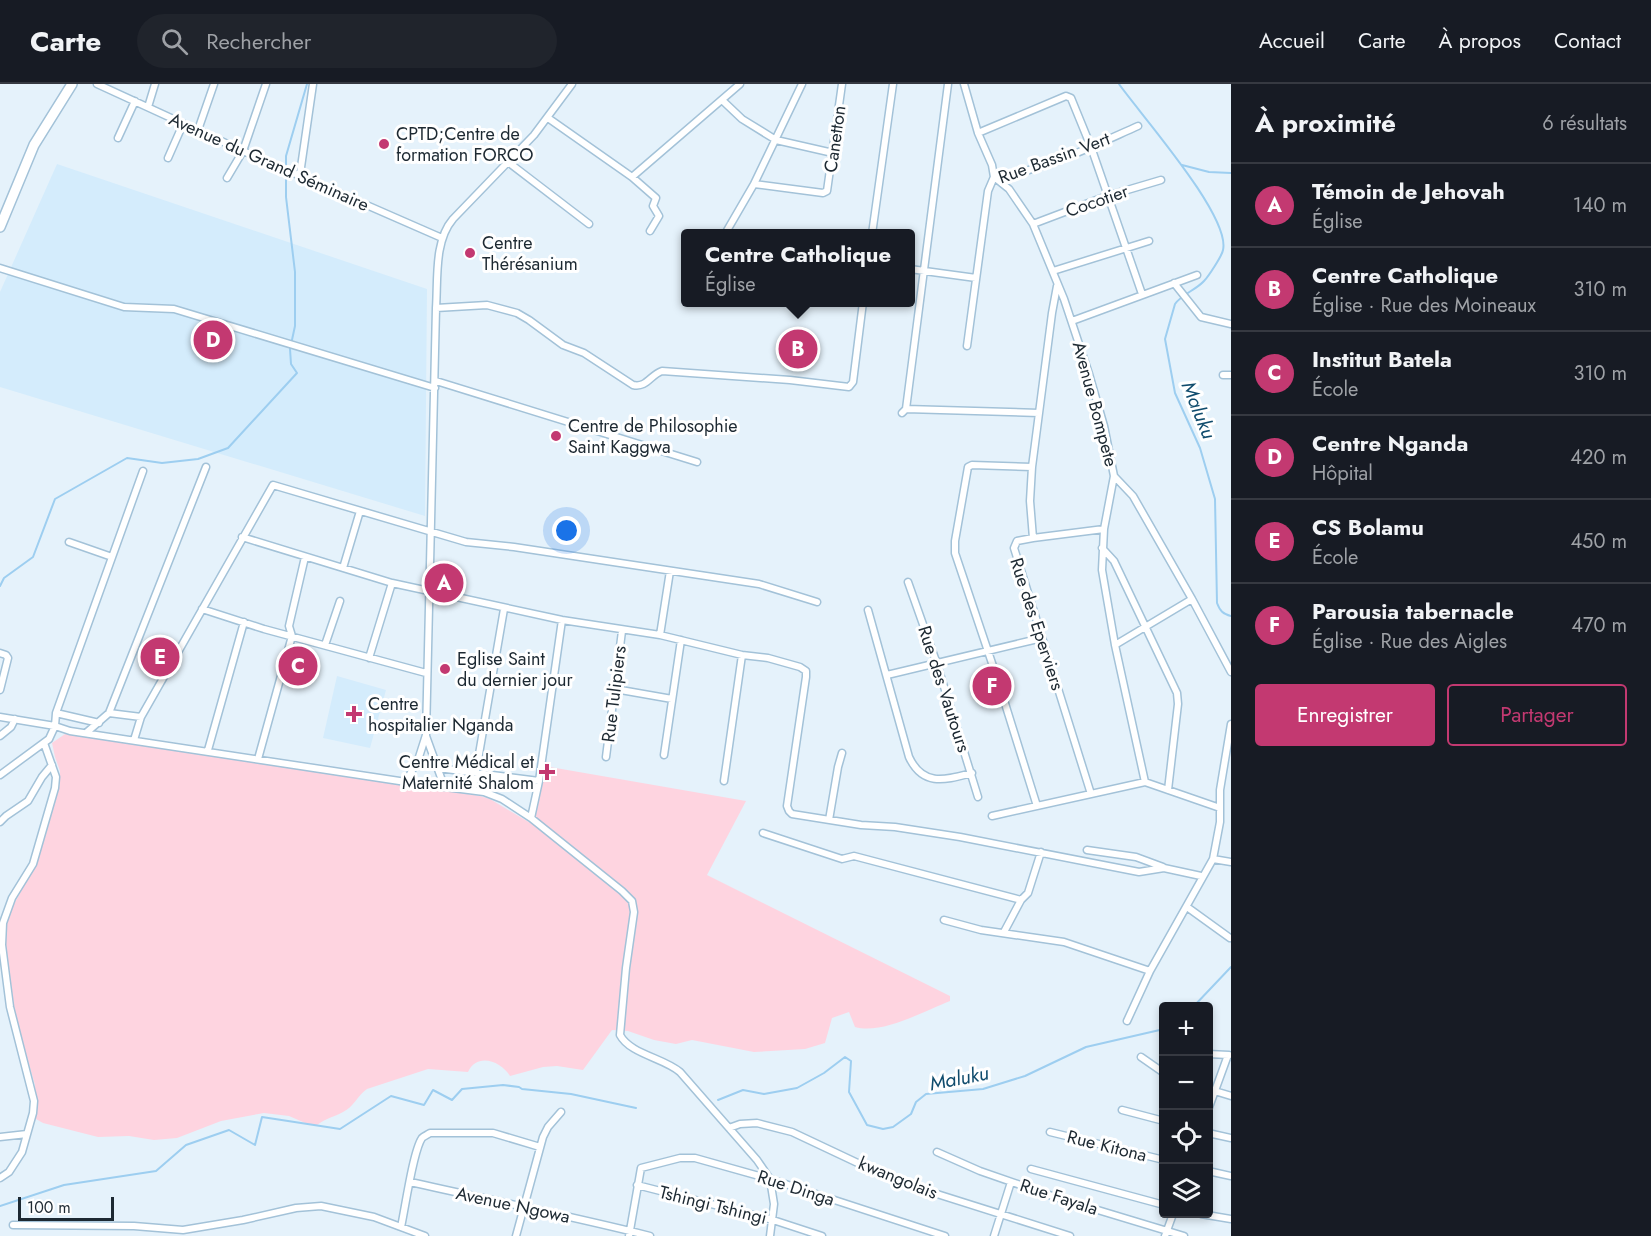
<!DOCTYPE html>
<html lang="fr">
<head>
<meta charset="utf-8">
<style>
	:root { --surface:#171b24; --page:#20242c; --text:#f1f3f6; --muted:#9ea1a6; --line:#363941; --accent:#c33971 }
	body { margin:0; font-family:Jost,sans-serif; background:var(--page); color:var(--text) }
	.controls { position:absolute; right:18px; bottom:18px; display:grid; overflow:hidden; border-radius:6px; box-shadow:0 3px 9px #0003 }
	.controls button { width:54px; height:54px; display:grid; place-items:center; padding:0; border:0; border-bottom:2px solid var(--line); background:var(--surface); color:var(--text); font:30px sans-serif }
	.scale { position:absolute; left:18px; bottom:15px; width:96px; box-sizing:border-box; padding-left:6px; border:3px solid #1d2932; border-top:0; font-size:16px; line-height:21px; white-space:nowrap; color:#1d2932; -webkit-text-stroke:4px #fff; paint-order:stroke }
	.you { position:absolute; left:567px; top:447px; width:21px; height:21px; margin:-15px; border:4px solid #fff; border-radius:50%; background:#1a73e8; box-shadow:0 0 0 9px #1a73e833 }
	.badge { display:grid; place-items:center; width:39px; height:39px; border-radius:50%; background:var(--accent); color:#fff; font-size:20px; font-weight:700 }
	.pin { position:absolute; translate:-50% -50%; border:3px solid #fff; box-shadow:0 2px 6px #0006 }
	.popup { position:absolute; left:681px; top:145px; width:234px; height:78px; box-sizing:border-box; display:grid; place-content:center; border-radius:6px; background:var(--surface); filter:drop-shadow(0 2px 4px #0005); font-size:20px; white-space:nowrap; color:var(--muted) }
	.popup b { font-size:22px; color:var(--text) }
	.popup::after { content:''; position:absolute; left:50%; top:100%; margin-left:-12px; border:12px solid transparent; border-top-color:var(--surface) }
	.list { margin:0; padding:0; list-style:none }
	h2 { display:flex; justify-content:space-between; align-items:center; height:78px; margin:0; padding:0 24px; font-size:26px }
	h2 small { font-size:20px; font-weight:400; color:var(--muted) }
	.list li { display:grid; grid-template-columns:39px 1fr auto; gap:18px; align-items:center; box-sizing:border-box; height:84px; padding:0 24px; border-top:2px solid var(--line) }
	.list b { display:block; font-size:22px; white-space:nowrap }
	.list p { margin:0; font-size:20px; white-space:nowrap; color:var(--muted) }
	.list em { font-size:20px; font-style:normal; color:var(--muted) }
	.actions { display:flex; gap:12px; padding:18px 24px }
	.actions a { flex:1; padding:14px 0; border:2px solid var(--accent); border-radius:6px; text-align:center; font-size:21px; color:var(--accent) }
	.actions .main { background:var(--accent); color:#fff }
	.icon { flex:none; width:33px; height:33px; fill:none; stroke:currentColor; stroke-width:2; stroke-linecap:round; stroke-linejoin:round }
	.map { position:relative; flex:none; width:1231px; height:1152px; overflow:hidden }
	header { display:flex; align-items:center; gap:36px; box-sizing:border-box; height:84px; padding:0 30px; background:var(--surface); border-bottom:2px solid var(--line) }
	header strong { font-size:28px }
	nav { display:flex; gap:33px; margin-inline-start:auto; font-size:21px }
	.search { width:420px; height:54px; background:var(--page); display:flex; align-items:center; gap:15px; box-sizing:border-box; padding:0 21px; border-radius:33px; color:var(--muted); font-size:22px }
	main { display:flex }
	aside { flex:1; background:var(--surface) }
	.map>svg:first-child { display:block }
	.built { fill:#d4ecfc }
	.green { fill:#fed4e0 }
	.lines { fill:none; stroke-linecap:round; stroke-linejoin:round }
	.stream { stroke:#9dcef0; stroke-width:2 }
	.street-casing { stroke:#a3c2d8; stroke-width:9 }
	.secondary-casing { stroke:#a3c2d8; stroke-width:12 }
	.street { stroke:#fff; stroke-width:6 }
	.secondary { stroke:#fff; stroke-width:9 }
	.poi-dot { fill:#c33971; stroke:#fff; stroke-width:2 }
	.labels { text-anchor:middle; stroke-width:6; stroke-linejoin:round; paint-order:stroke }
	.poi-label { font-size:18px; fill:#1d2932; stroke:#fff; text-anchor:start }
	.street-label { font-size:18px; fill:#1d2932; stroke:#fff }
	.water-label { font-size:20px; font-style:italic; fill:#104c6d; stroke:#fff }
</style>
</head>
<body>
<header>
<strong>Carte</strong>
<div class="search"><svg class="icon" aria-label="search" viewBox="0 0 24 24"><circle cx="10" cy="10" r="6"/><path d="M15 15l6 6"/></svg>Rechercher</div>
<nav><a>Accueil</a><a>Carte</a><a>À propos</a><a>Contact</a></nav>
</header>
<main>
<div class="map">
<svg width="1231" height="1152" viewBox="0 0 1231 1152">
	<rect width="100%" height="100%" fill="#e5f2fb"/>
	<path class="built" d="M57 80 427 205 425 432 0 303V208Z
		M337 592 386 606 370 664 323 654Z"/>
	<path class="green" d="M65 650 167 662 480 712 490 715 532 740 542 693 548 694 550 683 746 717 707 791 950 912V917C924 927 882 951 855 943L849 928 832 934 825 959 805 965 754 968 692 956 676 960 654 956 628 947 612 946 583 986 557 982 543 983 510 992C501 977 477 968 468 988L428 985 367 1005C357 1012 354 1023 343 1028 334 1033 326 1034 317 1041H310L289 1032 264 1029 221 1037 177 1054 154 1056 129 1052 98 1053 43 1039 36 1035 35 1001 16 935 4 854 9 829 35 782 60 700V687L55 673 52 659Z"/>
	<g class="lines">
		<path class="stream" d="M1119 0C1140 30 1231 132 1223 166 1222 172 1208 193 1204 197 1196 206 1182 210 1175 220L1165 255 1175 309 1200 364 1215 415 1217 519C1220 527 1223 530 1231 532
			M1182 81 1209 88 1231 89
			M0 502 4 494 33 473 55 415 127 374 162 379 198 375 228 364 297 289 291 280 290 265 295 242V188L286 113V72L307 0
			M1194 922 1231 883
			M718 1016 743 1006 764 1010 797 1004 824 989 845 973 851 977 849 1008 867 1041 883 1045 893 1043 911 1030 916 1018 926 1010 983 1005 1025 992 1086 963 1164 945
			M0 1122 64 1101 156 1087 186 1061 229 1046 255 1061 262 1033 340 1045 391 1012 424 1021 433 1006 452 1016 462 1005 503 1001 519 1003 522 1005 571 1010 636 1024"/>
		<defs>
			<path id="street" d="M97 0 243 67 442 154
				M964 0 978 49 992 81 994 93 1009 105 1033 140 1064 215 1089 290 1104 342 1114 392 1104 445 1102 486 1115 561 1145 698
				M722 16 742 35 776 56 833 69
				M148 23 155 0
				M548 34 632 93 740 0
				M198 46 214 0
				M978 49 1066 12 1071 14 1091 63 1142 210
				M118 54 135 17
				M168 74 183 40
				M508 78 589 140
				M300 90 313 0
				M632 93 656 114 653 122 659 132 650 147
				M227 94 243 67 266 0
				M754 100 823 109 827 107 842 0
				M1033 140 1107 112 1161 96
				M725 150 754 100 802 0
				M872 150 893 0
				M0 184 124 223 174 225 435 304
				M910 185 976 194
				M1053 187 1149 157
				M1174 199 1201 233 1231 240
				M1057 202 1052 229 1032 383 1030 417 1033 454 1017 457 1014 464 1091 710
				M436 224 487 221 517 229 529 236 563 261 584 269 633 301C647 304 650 291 662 287L790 296 849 303 853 298 863 218
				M1072 237 1197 191
				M967 262 988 107 994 93C1041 88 1095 61 1138 42
				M1223 291H1231
				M436 297 697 378
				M906 325 1039 329
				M902 329 906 325 948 0
				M1032 383 972 381 968 383 955 457V469L998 597 1037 722
				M1114 392 1133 412 1192 515 1231 588
				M242 453 392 499 562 536 660 551 742 571 768 574 800 583 806 587V593L787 722 789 727 792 730 861 741 895 743 960 753 1139 788 1164 784 1201 792
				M1033 454 1104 445
				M69 458 112 473
				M1102 464 1114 477 1177 609 1178 620 1168 706
				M343 484 360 427
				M908 498 937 580 978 713
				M202 525 264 545 426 589
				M868 526 909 673C923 703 945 696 972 689
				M660 551 670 487
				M325 561 340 517
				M1115 561 1192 515
				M0 569 6 571 8 574 0 606
				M369 574 392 499
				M887 591 1042 554
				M615 605 672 615
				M56 629 99 639
				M109 629 206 383
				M0 633 55 642 70 647 406 698 484 708 502 715 531 734 622 807 632 817 634 828 626 884 620 951C630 970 664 974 680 988L757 1076 770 1095 774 1120 770 1152
				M86 649 109 629 141 633
				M0 652 11 643 15 635
				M426 652 444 702
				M134 656 141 633 273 401 466 458 514 463 759 500 817 518
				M208 666 244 538
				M664 671 681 556
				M606 673 622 547
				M258 675 292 552 289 542 305 473
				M438 684 539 697
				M0 691 49 655 55 642 56 629 143 387
				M724 697 742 571
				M406 698 419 673 426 651 436 224C438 195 434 157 453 135L534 51 572 0
				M473 705 504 525
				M992 732 1145 698 1220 724
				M531 734 539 697 562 536
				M829 736 838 683 842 669
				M0 738 6 732 28 717 42 693 52 681
				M763 749 842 775 854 772 1021 816
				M1087 766 1136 773 1163 783
				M1213 775 1231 778
				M1187 823 1230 854
				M944 836 981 846 1064 858 1150 887 1213 775 1220 738V706L1231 640
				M1004 848 1021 816 1028 809 1041 768
				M1127 937 1150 887
				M1208 970 1229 971
				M1141 973 1164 989
				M1208 1005 1231 1012
				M1122 1026 1164 1037
				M1208 1026 1228 971
				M729 1044 740 1040 757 1039 792 1048 881 1090 918 1104 1070 1152
				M1050 1048 1164 1076
				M1208 1049 1231 1054
				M0 1053 27 1050
				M937 1068 980 1087 1058 1114 1184 1152
				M1031 1085 1164 1121
				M1208 1087 1231 1092
				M0 1094 9 1088 22 1068 33 1029 34 1017 10 923 2 861 3 839 12 814 33 780 55 704 56 693 44 659
				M410 1098C490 1116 571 1132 650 1152
				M637 1101 773 1136 822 1152
				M1201 1130 1231 1135
				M13 1141 134 1142 183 1146 243 1136 296 1124 321 1122 374 1133 425 1152
				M401 1143C405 1125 413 1067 422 1054 424 1052 427 1051 430 1049H493L540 1063
				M516 1152 543 1053 548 1043 561 1028
				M629 1152 641 1084 680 1074H695L770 1095 945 1152
				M994 1152 1011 1098
				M1165 1152 1173 1130"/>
			<path id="secondary" d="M0 143 34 61 72 0"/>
		</defs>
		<use href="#street" class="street-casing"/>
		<use href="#secondary" class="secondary-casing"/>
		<use href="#street" class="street"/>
		<use href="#secondary" class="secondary"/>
	</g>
	<g class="poi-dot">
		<circle cx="384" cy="60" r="6"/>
		<circle cx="470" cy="169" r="6"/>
		<circle cx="556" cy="352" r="6"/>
		<circle cx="445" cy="585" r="6"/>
		<path d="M351 621h6v6h6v6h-6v6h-6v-6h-6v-6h6z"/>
		<path d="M544 679h6v6h6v6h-6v6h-6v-6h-6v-6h6z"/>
	</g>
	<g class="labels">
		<g class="poi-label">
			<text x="396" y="56">CPTD;Centre de<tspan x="396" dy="21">formation FORCO</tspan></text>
			<text x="482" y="165">Centre<tspan x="482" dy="21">Thérésanium</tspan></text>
			<text x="568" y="348">Centre de Philosophie<tspan x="568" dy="21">Saint Kaggwa</tspan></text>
			<text x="457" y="581">Eglise Saint<tspan x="457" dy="21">du dernier jour</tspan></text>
			<text x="368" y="626">Centre<tspan x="368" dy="21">hospitalier Nganda</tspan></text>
			<text x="534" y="684" text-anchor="end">Centre Médical et<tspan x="534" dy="21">Maternité Shalom</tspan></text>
		</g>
		<g class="street-label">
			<text transform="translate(835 55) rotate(-82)" y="6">Canetton</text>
			<text transform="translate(1054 74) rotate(-20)" y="6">Rue Bassin Vert</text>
			<text transform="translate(269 78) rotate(24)" y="6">Avenue du Grand Séminaire</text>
			<text transform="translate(1097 117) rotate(-19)" y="6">Cocotier</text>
			<text transform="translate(1095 320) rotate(75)" y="6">Avenue Bompete</text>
			<text transform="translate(1037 540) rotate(72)" y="6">Rue des Eperviers</text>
			<text transform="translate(944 605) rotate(72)" y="6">Rue des Vautours</text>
			<text transform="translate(614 610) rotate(-83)" y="6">Rue Tulipiers</text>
			<text transform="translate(1107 1062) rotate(14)" y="6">Rue Kitona</text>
			<text transform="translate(898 1094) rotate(22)" y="6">kwangolais</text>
			<text transform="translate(796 1104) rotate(18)" y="6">Rue Dinga</text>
			<text transform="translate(1059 1113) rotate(18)" y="6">Rue Fayala</text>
			<text transform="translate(513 1121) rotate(12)" y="6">Avenue Ngowa</text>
			<text transform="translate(713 1121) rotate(14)" y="6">Tshingi Tshingi</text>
		</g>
		<g class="water-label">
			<text transform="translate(1199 326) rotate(68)" y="7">Maluku</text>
			<text transform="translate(959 994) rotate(-11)" y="7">Maluku</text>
		</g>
	</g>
</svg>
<div class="controls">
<button>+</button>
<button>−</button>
<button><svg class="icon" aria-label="locate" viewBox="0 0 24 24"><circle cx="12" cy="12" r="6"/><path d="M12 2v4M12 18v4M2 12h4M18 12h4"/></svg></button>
<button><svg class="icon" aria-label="layers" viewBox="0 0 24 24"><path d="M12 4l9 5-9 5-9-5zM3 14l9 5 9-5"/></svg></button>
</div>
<div class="scale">100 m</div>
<div class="you"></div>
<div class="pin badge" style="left:444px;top:499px">A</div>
<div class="pin badge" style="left:798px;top:265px">B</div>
<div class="popup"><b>Centre Catholique</b>Église</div>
<div class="pin badge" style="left:298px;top:582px">C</div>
<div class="pin badge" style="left:213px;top:256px">D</div>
<div class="pin badge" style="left:160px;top:573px">E</div>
<div class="pin badge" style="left:992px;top:602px">F</div>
</div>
<aside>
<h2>À proximité<small>6 résultats</small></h2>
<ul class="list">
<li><span class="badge">A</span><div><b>Témoin de Jehovah</b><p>Église</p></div><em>140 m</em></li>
<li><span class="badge">B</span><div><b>Centre Catholique</b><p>Église · Rue des Moineaux</p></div><em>310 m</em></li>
<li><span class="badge">C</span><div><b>Institut Batela</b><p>École</p></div><em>310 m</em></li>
<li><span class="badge">D</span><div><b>Centre Nganda</b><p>Hôpital</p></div><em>420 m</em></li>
<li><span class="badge">E</span><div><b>CS Bolamu</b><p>École</p></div><em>450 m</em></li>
<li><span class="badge">F</span><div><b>Parousia tabernacle</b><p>Église · Rue des Aigles</p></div><em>470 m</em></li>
</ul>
<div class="actions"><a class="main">Enregistrer</a><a>Partager</a></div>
</aside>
</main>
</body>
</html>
